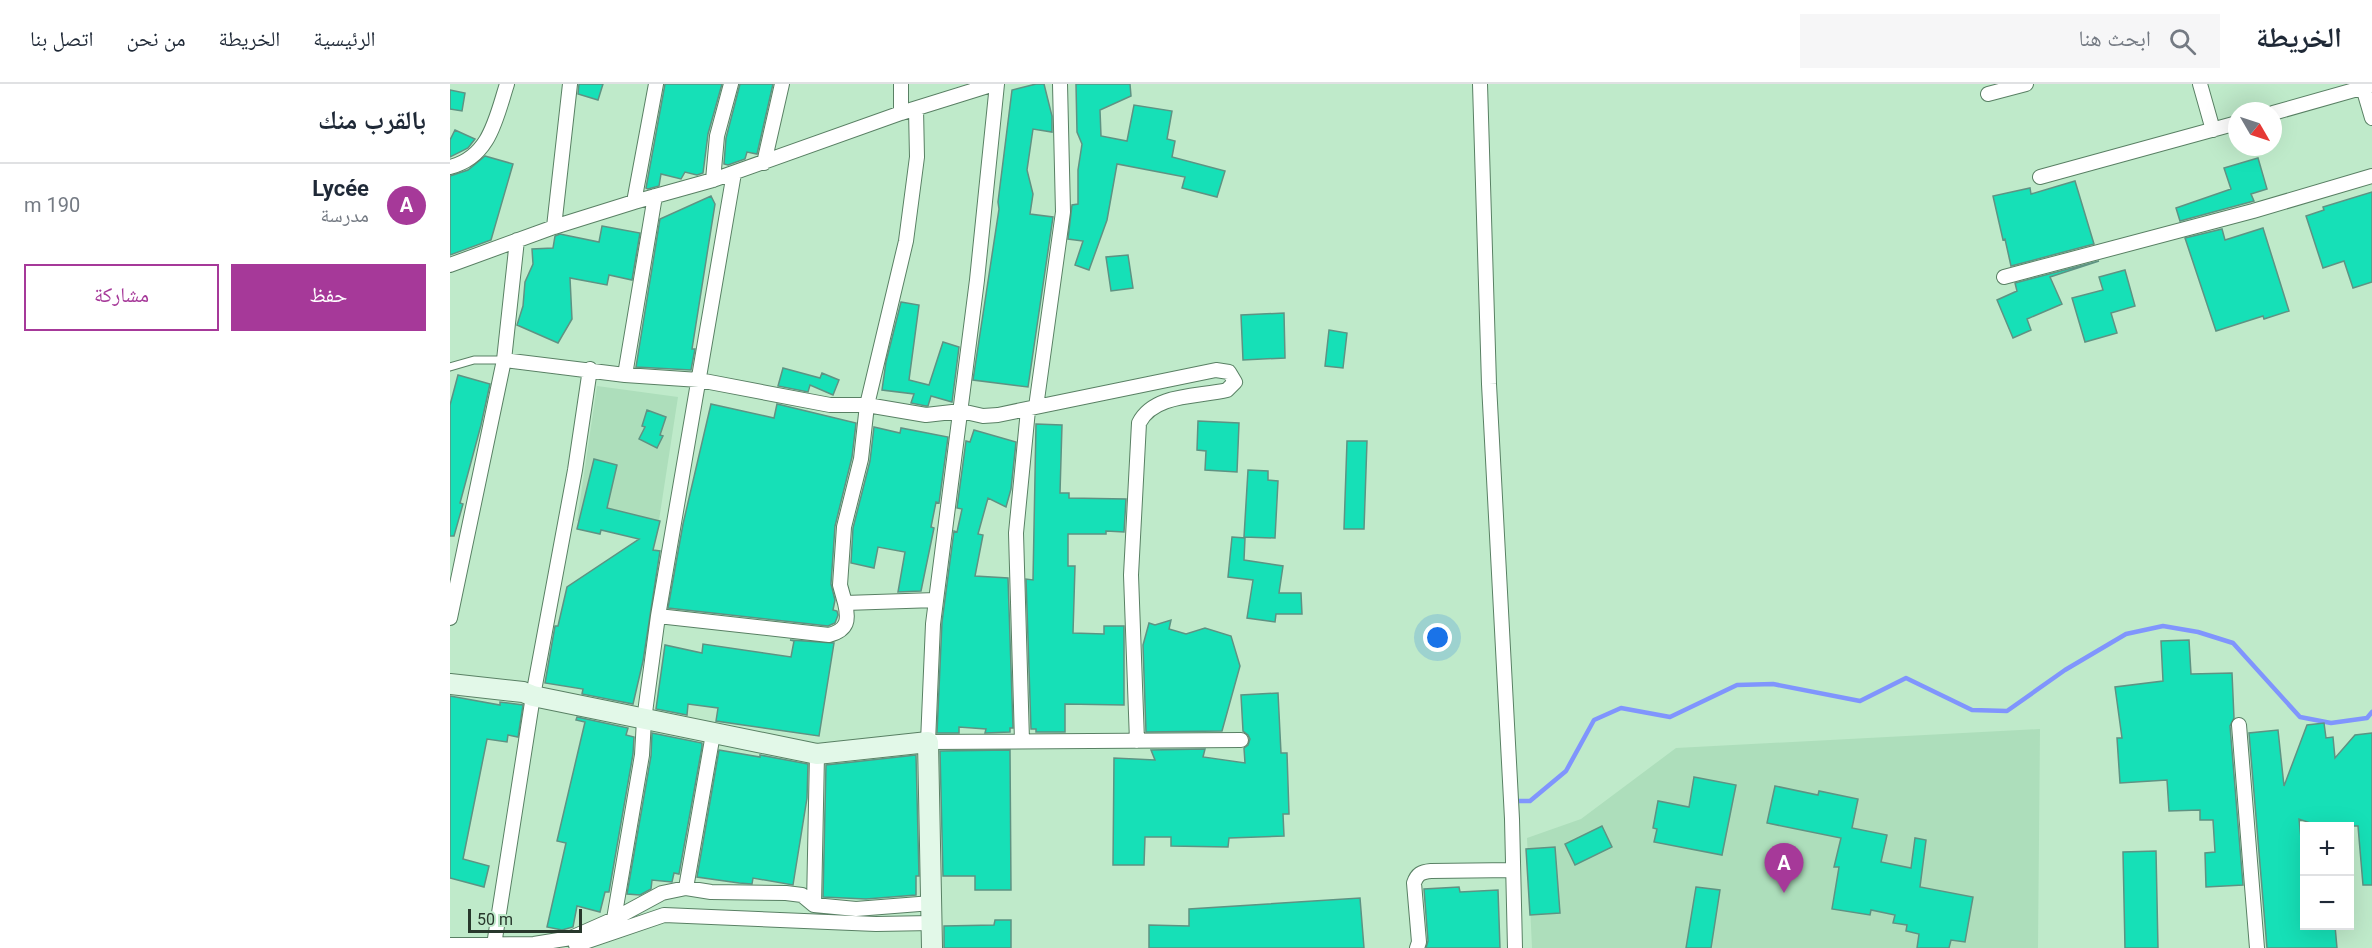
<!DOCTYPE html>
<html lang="ar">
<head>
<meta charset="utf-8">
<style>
	:root { --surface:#fff; --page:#f6f6f7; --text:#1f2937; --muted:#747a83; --line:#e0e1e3; --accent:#a63999 }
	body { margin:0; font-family:Roboto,"Noto Naskh Arabic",sans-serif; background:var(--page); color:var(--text); direction:rtl }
	.controls { position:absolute; right:18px; bottom:18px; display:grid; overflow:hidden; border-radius:0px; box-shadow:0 6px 24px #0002 }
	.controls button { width:54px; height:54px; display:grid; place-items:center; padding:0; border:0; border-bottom:2px solid var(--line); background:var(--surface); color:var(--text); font:30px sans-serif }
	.compass { position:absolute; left:1778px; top:18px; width:54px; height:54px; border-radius:50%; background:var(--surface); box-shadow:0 6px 24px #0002; rotate:129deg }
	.scale { position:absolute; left:18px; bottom:15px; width:114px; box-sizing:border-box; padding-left:6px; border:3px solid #28382c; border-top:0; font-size:16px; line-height:21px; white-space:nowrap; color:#28382c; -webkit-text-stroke:4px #bfeaca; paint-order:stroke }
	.you { position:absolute; left:988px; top:554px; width:21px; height:21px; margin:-15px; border:4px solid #fff; border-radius:50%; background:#1a73e8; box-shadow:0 0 0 9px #1a73e833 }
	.badge { display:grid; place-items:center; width:39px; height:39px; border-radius:50%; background:var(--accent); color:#fff; font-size:20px; font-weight:700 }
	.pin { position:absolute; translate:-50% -50px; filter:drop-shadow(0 2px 3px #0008) }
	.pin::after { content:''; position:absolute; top:32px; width:21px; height:18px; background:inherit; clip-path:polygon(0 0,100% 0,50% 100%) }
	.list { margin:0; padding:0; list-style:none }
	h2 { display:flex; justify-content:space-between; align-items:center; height:78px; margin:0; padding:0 24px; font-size:26px }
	h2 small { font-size:20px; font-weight:400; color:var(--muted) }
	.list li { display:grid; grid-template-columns:39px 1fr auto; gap:18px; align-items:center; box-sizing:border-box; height:84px; padding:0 24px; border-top:2px solid var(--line) }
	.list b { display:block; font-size:22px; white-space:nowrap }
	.list p { margin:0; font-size:20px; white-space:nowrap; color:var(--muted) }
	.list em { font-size:20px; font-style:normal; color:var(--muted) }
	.actions { display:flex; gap:12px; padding:18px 24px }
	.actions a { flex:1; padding:14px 0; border:2px solid var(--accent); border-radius:0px; text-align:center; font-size:21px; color:var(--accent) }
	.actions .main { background:var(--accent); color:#fff }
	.icon { flex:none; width:33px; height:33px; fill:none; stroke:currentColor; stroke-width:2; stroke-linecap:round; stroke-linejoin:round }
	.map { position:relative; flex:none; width:1922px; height:864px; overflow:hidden; direction:ltr }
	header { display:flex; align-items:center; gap:36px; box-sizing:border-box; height:84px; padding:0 30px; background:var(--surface); border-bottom:2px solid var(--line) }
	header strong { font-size:28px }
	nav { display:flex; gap:33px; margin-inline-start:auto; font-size:21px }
	.search { width:420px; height:54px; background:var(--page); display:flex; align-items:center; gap:15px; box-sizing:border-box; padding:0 21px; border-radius:0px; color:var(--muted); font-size:22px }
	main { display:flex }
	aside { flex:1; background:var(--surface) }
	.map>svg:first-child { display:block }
	.built { fill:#addebb }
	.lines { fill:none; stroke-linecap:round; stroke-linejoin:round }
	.stream { stroke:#8095fd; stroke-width:4.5 }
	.building { fill:#16e0b7; stroke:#5e9383; stroke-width:1.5 }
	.lane-casing { stroke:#598064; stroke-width:9 }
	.street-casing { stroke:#598064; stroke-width:16 }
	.secondary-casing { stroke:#598064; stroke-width:22 }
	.lane { stroke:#fff; stroke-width:7 }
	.street { stroke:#fff; stroke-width:14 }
	.secondary { stroke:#e2f8e8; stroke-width:20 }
</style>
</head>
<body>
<header>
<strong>الخريطة</strong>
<div class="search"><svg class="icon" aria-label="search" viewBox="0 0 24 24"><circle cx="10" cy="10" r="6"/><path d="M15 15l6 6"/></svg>ابحث هنا</div>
<nav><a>الرئيسية</a><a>الخريطة</a><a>من نحن</a><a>اتصل بنا</a></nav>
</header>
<main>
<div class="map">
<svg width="1922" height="864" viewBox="0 0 1922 864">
	<rect width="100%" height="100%" fill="#bfeaca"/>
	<path class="built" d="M147 302 228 313 207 449 127 437Z
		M1590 645 1588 864H1082L1077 754 1131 735 1226 664Z"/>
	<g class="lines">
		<path class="stream" d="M1069 717H1080L1116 687 1144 636 1171 624 1220 633 1287 601 1323 600 1410 617 1456 594 1522 626 1557 627 1615 586 1676 550 1713 542 1748 548 1783 559 1850 633 1881 639 1917 634 1922 628"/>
	</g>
	<path class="building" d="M129 0H153L148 16 128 10Z
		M215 0H272L258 50 253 89 247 91 235 88 231 95 211 90 209 102 198 105 196 104Z
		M290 0H323L307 70 297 68 295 75 278 81 274 80 276 54Z
		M586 0H594L602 32V48L583 45 577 86 583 110 580 130 603 133 578 303 523 296 549 125 548 118 562 6Z
		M626 0H680L681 12 650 26 651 52 677 57 684 21 722 27 717 55 725 57 722 73 775 87 767 113 732 104 735 93 667 80 657 136 639 186 625 181 633 157 618 155 622 121 628 120V86L632 60 627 48Z
		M0 6 15 9 12 27 0 25Z
		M5 46 25 55 18 64 0 73V56Z
		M35 72 63 80 41 156 0 171V92L18 86Z
		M1808 74 1817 105 1801 110 1804 117 1730 137 1726 124 1781 105 1774 84Z
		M1625 97 1644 160 1561 182 1555 155 1553 156 1543 112 1580 104 1581 110Z
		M1922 108V198L1903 204 1894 177 1873 184 1856 132 1874 126 1873 123Z
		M261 112 265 120 242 265H245L241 286 186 283 210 135Z
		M152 142 190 149 182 196 159 191 157 201 120 194 122 235 108 259 67 241 73 222 75 198 83 180 82 165 103 164 105 152 110 150 149 158Z
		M1813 144 1839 227 1814 235 1813 232 1766 247 1735 154 1772 145 1775 156Z
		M678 171 683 204 661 207 656 173Z
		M1649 177 1600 193 1612 220 1577 235 1581 246 1563 254 1547 216 1567 207 1565 199Z
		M1675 186 1685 222 1661 229 1667 249 1635 258 1622 214 1653 206 1649 193Z
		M451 218 469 221 459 296 479 301 493 258 509 263 502 318 481 312 478 322H476L461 319 464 310 432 306 436 278Z
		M834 229 835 274 793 276 791 231Z
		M879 246 897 249 893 284 875 282Z
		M333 284 370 294 372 289 389 296 383 311 360 301 358 308 328 302Z
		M8 291 40 300 31 341 10 419 13 420 4 452H0V321Z
		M261 320 324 334 327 320 406 339 402 373 385 442 381 500 385 516 383 526 387 527 388 531 385 539 378 542 218 524 233 440Z
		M197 326 216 333 210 351 213 352 207 364 189 355 195 343 192 342Z
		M748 337 789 339 787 388 755 386 756 367 747 366Z
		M586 340 612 341 610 409H619V414L676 415 674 448 656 447V450H618V482H625L623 549 654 550V542H674V621L615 620V648H586V645H581L576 495 583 496Z
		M424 343 450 349 451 344 498 353 489 419 486 418 481 443 484 444 471 507 448 508 455 468 428 463 424 484 401 479 403 444 420 377Z
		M524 346 566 358 561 405 556 423 538 414 528 450 533 451 525 492 558 494 563 644H560V648L535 649 536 645 509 643V649H487L492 538 504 447 507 448 512 425 507 424 516 357 520 358Z
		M897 357H917L914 445H894Z
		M144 375 167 381 157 424 210 437 203 466 210 467 193 577 183 620 132 610 133 605 95 599 105 542H108L117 503 189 455 151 446 150 450 127 445Z
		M798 386 818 387V396L828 397 825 454 794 453Z
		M782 453 795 454 794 476 833 482 829 509H851L852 530H826L825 538 797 534 803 496 778 493Z
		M721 536 719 545 736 550 755 544 781 552 790 582 772 647 696 648 693 561 699 539 705 541Z
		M340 556 384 559 369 652 266 637 268 624 238 620 237 631 206 625 215 561 252 569 253 560 341 573 344 557Z
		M1739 556 1741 590 1782 589 1784 634 1780 642 1793 801 1756 803 1755 769 1765 768 1763 736H1750V726L1719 727 1717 696 1670 699 1667 654H1672L1665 603 1713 597 1711 557Z
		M828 609 831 669H837L839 730H833L834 752 779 754 778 763 721 762V753H695L694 781H663L664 674 705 676 701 666 755 665 753 673 795 679 794 664 798 661 800 655 798 651 793 647 791 611Z
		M0 612 50 621V618L73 621 68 653 58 651 57 658 37 655 13 775 39 782 34 803 0 794Z
		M127 633 178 644 176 651 184 653 183 670 159 808H155L150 828 127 822 123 843 112 846 97 843 116 759 107 757 135 638 126 636Z
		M1874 639 1876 654 1883 653 1885 674 1905 651 1922 649V801H1913L1908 742H1869L1849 735 1854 784V842H1885L1887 864H1817L1799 649 1828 646 1834 702 1857 641Z
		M202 649 252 659V663L229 790 224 789 222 798 202 796 201 805 190 811 177 810 201 672Z
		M269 666 310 673V671L358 680 357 714 343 801 303 794 302 800 289 799 247 793Z
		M560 666 561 806H525V792H493L490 667Z
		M466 671 469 792H466V811L416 815 373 813 376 681Z
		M1244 693 1286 701 1272 771 1204 758 1207 745 1203 744 1208 717 1239 723Z
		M1325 702 1368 711 1369 707 1408 715 1402 744 1437 751 1431 778 1461 784 1465 754 1476 756 1470 803 1523 813 1515 858 1501 856 1499 864H1467L1469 850 1456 847 1457 841 1443 839 1445 831 1421 826 1420 831 1382 825 1389 783H1384L1391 754 1317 739Z
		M1152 742 1162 763 1125 781 1115 760Z
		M1105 763 1110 829 1080 831 1076 765Z
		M1706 767 1708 864H1675L1673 768Z
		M1009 803 1010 808 1048 806 1050 864H976L978 857 974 805Z
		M1246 803 1270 806 1261 864H1236Z
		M910 814 914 864H699V841L739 842V825Z
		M545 836H561V864H494V842L544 841Z"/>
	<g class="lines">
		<defs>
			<path id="lane" d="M0 283 24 276H54"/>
			<path id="street" d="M451 0V29
				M547 0 527 196 483 540 478 658 791 656
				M1030 0 1039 300 1062 735 1065 864
				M1750 0 1763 46
				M1912 0 1922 34
				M1538 10 1576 0
				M1823 29 1922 1
				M314 79 332 0
				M0 83C40 73 46 34 57 0
				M1590 93 1787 39
				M263 96 267 52 281 0
				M184 118 206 0
				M104 143 120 0
				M0 181 104 143 184 118 263 96 451 29 544 0
				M1554 193 1803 127 1922 92
				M54 276 175 291 249 296 380 321H417L476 331 511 327 533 332 548 331 586 323 613 128 610 0
				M175 291 205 112
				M586 323 766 286 779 288 785 298 777 306C750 313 704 309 689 339L681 491 687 657
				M395 519 390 501 394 443 411 375 417 321 456 157 467 73 466 25
				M208 532 379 551C398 546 399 536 395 519L486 516
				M0 534 54 276 67 156
				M1789 641 1807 864
				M572 657 566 449 578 326
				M236 804 263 650
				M364 821 367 670
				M164 835 192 671 194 636 208 532 284 89
				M0 861 84 860 121 854 164 835 212 809 236 804 261 808 336 809 352 811 364 821 406 825 482 819
				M44 861 83 612 125 386 140 285
				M126 861 214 831 426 840 482 839
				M967 864 969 858 964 799C967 790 971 788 981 787L1063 786"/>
			<path id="secondary" d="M0 600 73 608 83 612 367 670 478 658 482 864"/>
		</defs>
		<use href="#lane" class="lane-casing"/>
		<use href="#street" class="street-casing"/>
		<use href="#secondary" class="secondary-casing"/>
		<use href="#lane" class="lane"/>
		<use href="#street" class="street"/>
		<use href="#secondary" class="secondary"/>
	</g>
</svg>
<div class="controls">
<button>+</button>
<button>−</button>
</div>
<svg class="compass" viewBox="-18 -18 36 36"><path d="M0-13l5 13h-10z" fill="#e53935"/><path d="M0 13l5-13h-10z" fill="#747a83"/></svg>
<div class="scale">50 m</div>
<div class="you"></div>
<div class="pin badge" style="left:1334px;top:809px">A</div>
</div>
<aside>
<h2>بالقرب منك<small></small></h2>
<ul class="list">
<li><span class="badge">A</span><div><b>Lycée</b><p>مدرسة</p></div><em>190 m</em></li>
</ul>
<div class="actions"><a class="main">حفظ</a><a>مشاركة</a></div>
</aside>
</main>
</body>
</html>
